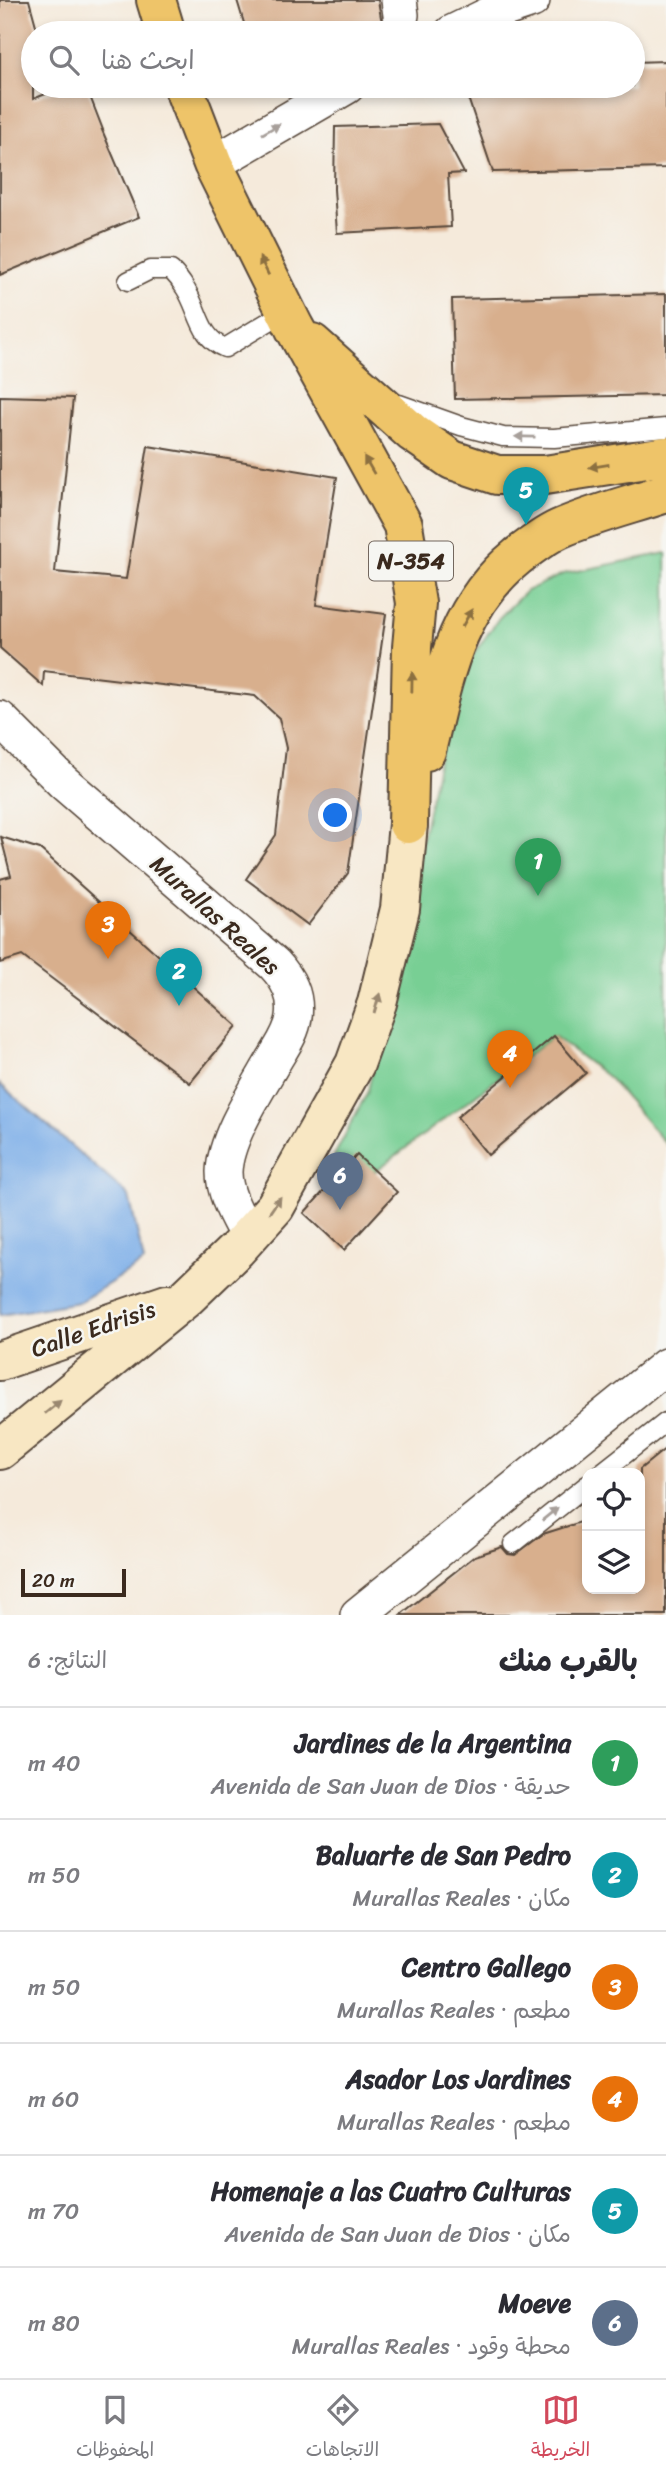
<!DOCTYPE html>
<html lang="ar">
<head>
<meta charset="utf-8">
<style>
	:root { --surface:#fff; --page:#f7f7f7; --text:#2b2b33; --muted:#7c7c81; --line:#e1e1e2; --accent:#d1495b }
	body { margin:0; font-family:Sriracha,"Playpen Sans Arabic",sans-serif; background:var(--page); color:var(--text); direction:rtl }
	.controls { position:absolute; right:21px; bottom:21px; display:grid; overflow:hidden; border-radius:14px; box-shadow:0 4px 10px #0003 }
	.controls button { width:63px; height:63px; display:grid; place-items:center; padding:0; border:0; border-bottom:2px solid var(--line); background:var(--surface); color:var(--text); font:35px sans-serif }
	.scale { position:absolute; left:21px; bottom:18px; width:105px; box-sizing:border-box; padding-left:7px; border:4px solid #3b2a1e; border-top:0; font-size:19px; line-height:24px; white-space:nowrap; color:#3b2a1e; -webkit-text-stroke:5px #f6f6f2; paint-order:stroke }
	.you { position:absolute; left:336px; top:816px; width:24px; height:24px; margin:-18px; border:5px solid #fff; border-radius:50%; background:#1a73e8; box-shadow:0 0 0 10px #1a73e833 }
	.badge { display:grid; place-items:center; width:46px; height:46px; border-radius:50%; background:var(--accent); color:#fff; font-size:23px; font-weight:700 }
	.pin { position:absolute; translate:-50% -58px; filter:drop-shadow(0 2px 4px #0008) }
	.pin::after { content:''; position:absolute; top:37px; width:24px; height:21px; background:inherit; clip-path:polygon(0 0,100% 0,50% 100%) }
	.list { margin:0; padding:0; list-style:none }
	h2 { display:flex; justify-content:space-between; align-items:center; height:91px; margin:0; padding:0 28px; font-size:30px }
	h2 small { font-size:23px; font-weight:400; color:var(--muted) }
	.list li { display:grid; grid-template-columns:46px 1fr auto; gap:21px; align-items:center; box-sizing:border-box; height:112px; padding:0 28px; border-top:2px solid var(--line) }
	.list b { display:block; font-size:26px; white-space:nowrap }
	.list p { margin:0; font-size:23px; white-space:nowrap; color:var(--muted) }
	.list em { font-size:23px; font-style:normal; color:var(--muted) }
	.icon { flex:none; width:38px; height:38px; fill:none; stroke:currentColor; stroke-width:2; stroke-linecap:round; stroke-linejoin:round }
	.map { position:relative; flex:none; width:666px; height:1615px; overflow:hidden; direction:ltr }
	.search { position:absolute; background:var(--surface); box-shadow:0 4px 10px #0003; left:21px; right:21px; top:21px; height:77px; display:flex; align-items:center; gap:18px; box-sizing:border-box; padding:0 24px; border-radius:38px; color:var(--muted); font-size:26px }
	.sheet { height:763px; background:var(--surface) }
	nav { display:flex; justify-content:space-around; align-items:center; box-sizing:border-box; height:98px; border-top:2px solid var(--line); background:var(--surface); font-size:19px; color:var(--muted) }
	nav a { display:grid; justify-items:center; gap:4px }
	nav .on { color:var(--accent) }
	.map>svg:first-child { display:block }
	.green { fill:#78cf94; stroke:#5a7c59; stroke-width:2 }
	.water { fill:#7daee8; stroke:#5c6c83; stroke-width:2 }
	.building { fill:#d8af8d }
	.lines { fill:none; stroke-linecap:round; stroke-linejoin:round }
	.lane-casing { stroke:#57473a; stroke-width:21 }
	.street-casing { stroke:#57473a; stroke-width:38 }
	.secondary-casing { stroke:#57473a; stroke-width:42 }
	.highway-casing { stroke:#57473a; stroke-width:42 }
	.lane { stroke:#fff; stroke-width:18 }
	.street { stroke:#fff; stroke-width:35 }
	.secondary { stroke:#f8e7c3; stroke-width:38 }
	.highway { stroke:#eec469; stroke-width:38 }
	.oneway { fill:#a79f9a }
	.oneway2 { fill:#8c6f40 }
	.oneway3 { fill:#9a8870 }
	.labels { text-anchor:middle; stroke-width:5; stroke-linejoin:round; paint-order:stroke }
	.shield { fill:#f6f6f2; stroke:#73675e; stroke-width:2 }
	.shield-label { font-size:23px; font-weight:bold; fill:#3b2a1e }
	.street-label { font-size:24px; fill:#3b2a1e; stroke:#f6f6f2 }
</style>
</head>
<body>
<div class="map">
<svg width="666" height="1615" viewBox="0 0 666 1615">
	<rect width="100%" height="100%" fill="#f6f6f2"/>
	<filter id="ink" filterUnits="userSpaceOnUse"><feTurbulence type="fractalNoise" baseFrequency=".0143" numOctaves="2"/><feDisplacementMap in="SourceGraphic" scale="14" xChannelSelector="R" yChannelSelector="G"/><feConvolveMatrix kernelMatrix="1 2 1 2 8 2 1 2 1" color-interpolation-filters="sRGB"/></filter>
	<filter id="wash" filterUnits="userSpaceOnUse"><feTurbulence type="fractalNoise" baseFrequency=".00686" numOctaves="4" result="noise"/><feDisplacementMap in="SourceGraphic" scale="28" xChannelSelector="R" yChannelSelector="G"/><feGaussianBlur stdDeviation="1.57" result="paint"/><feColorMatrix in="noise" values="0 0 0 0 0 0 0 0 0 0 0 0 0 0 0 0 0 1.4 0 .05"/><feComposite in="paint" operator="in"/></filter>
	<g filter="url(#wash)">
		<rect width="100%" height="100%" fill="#f5eadb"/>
		<path class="green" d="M666 553V1144L609 1078 554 1036 370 1175 334 1156 368 1091 440 755 458 686 473 655 499 618 526 591 563 574Z"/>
		<path class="water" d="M0 1084 129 1196 144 1262 79 1302 0 1315Z"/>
		<g id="blocks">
			<path class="building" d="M0 0H29L38 33H33V99L66 86H86L103 130H102L139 217 0 275Z
				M237 0H378L381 18 385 27 392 33H247Z
				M666 61V168L493 172 464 86H633V62Z
				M438 124 464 173 448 174 451 227 337 233 334 189 335 127Z
				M666 294V395L455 399 452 299Z
				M0 396 73 398 55 572 126 579 148 446 337 477 316 605 386 614 348 873 308 925 246 879 276 835 286 748 279 718 255 696 44 671 43 686 0 648Z
				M1 837 40 849 237 1026 190 1083 22 956 0 963V879L11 876Z
				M554 1036 586 1073 488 1155 457 1117Z
				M357 1155 397 1192 344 1250 304 1213Z
				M666 1448V1615H400L475 1556 502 1547 508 1554 515 1555 543 1534 587 1520V1589H640V1469Z"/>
		</g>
	</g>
	<g filter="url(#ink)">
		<use href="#blocks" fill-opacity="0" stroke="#57473a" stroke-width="2"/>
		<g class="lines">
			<defs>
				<path id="lane" d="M128 281 150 270H171C176 275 181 281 185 288 199 309 199 338 225 348L286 311
					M399 404 461 426 503 437 554 438 666 428
					M601 1473 666 1422
					M513 1544 587 1485"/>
				<path id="street" d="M399 0 401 15
					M452 33 493 13 532 0
					M213 164 347 86
					M0 719 63 782 274 964C288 979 297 995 294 1017 292 1033 282 1046 274 1060 257 1090 225 1138 224 1172 224 1195 238 1217 248 1237
					M358 1615 666 1366"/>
				<path id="secondary" d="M0 1361 167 1304
					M0 1450 186 1298 237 1249 275 1207 355 1064 377 1003 400 909 408 824"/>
				<path id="highway" d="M156 0 166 33
					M183 86 213 164 294 327 403 525 416 603 412 647 408 824
					M312 343 413 433 452 460 497 475H545L666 456
					M426 751C444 676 455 607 518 556 531 546 544 536 559 529 593 514 630 505 666 493"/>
			</defs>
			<use href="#lane" class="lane-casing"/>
			<use href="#street" class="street-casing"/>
			<use href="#secondary" class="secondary-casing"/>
			<use href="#highway" class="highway-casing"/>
			<use href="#lane" class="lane"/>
			<use href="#street" class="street"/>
			<use href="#secondary" class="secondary"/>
			<use href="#highway" class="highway"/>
		</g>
		<defs><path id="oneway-solid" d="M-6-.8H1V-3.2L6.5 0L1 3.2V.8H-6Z" transform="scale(1.75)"/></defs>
		<g class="oneway">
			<use href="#oneway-solid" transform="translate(271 129) rotate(-30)"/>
			<use href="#oneway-solid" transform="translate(525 437) rotate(-179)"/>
			<use href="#oneway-solid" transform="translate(550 1514) rotate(-39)"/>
		</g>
		<g class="oneway2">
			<use href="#oneway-solid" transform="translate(264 266) rotate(-117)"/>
			<use href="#oneway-solid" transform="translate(369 465) rotate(-120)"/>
			<use href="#oneway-solid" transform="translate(599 466) rotate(171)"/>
			<use href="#oneway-solid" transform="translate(467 618) rotate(-61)"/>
			<use href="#oneway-solid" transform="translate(412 682) rotate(-89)"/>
		</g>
		<g class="oneway3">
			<use href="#oneway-solid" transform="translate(377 1003) rotate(-74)"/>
			<use href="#oneway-solid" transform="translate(275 1205) rotate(-55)"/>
			<use href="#oneway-solid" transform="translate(53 1407) rotate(-39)"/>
		</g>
	</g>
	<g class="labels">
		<rect class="shield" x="369" y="541.5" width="84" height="39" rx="5"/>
		<g class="shield-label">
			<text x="411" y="569">N-354</text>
		</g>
		<g class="street-label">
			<text transform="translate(215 915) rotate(42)" y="8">Murallas Reales</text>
			<text transform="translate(93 1329) rotate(-19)" y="8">Calle Edrisis</text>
		</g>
	</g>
</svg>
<div class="controls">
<button><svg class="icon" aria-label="locate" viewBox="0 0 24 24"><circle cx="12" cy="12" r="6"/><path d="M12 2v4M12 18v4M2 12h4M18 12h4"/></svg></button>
<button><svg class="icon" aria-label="layers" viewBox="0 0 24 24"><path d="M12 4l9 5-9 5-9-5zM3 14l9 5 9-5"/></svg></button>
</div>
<div class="scale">20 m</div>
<div class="you"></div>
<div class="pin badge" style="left:538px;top:896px;background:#2e9e5b">1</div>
<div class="pin badge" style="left:179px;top:1006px;background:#0f9aa8">2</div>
<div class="pin badge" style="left:108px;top:959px;background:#e8710a">3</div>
<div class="pin badge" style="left:510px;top:1088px;background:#e8710a">4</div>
<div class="pin badge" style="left:526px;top:525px;background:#0f9aa8">5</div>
<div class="pin badge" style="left:340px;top:1210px;background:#5c6f8a">6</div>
<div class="search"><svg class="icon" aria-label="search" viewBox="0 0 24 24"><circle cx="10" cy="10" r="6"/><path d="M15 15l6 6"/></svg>ابحث هنا</div>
</div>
<section class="sheet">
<h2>بالقرب منك<small>النتائج: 6</small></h2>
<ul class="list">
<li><span class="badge" style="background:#2e9e5b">1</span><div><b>Jardines de la Argentina</b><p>حديقة · Avenida de San Juan de Dios</p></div><em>40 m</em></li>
<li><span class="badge" style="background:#0f9aa8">2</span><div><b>Baluarte de San Pedro</b><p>مكان · Murallas Reales</p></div><em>50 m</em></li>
<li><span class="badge" style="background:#e8710a">3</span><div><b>Centro Gallego</b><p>مطعم · Murallas Reales</p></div><em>50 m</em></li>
<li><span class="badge" style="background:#e8710a">4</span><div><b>Asador Los Jardines</b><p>مطعم · Murallas Reales</p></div><em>60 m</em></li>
<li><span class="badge" style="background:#0f9aa8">5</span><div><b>Homenaje a las Cuatro Culturas</b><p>مكان · Avenida de San Juan de Dios</p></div><em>70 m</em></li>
<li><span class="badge" style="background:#5c6f8a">6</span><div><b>Moeve</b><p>محطة وقود · Murallas Reales</p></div><em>80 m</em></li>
</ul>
</section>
<nav>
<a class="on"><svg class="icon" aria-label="map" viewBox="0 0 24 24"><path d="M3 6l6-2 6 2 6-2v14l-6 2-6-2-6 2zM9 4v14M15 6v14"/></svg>الخريطة</a>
<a><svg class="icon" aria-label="directions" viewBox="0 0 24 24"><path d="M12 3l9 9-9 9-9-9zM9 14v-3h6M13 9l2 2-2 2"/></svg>الاتجاهات</a>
<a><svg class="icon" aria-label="saved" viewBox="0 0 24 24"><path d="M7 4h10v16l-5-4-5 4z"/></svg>المحفوظات</a>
</nav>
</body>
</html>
